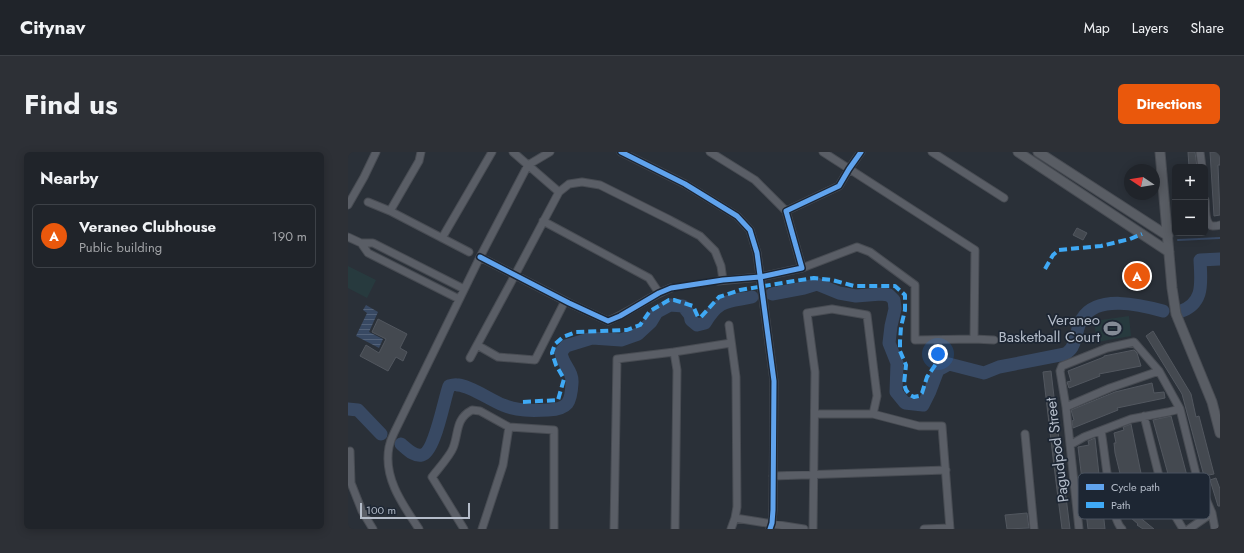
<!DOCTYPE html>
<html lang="en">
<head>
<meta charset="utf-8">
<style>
	:root { --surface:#20242a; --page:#2d3036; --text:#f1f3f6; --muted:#a2a4a8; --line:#3d4147; --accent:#ea580c }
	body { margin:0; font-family:Jost,sans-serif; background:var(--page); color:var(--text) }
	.controls { position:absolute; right:12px; top:12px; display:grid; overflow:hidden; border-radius:6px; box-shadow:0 2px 10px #0003 }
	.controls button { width:36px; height:36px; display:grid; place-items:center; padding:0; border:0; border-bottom:1px solid var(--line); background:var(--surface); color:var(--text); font:20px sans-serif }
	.compass { position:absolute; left:776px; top:12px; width:36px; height:36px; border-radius:50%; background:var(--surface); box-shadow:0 2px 10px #0003; rotate:282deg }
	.scale { position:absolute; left:12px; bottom:10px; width:110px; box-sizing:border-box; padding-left:4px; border:2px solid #b4bcc9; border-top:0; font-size:11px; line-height:14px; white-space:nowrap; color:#b4bcc9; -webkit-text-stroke:3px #1d2633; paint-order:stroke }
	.you { position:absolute; left:590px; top:202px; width:14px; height:14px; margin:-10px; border:3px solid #fff; border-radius:50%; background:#1a73e8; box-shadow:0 0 0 6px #1a73e833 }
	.badge { display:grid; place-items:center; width:26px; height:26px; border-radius:50%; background:var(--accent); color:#fff; font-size:13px; font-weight:700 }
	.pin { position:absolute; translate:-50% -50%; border:2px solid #fff; box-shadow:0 1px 4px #0006 }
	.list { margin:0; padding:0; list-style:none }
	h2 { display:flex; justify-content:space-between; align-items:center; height:52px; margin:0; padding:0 16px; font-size:17px }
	h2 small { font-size:13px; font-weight:400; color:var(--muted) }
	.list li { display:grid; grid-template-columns:26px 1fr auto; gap:12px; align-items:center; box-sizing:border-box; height:64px; margin:0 8px 8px; padding:0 8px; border:1px solid var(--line); border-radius:6px }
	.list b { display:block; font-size:15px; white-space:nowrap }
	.list p { margin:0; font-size:13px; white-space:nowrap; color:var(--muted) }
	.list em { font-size:13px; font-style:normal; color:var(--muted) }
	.map { position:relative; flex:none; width:872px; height:377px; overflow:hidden; border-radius:6px }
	header { display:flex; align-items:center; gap:24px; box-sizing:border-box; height:56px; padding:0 20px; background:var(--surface); border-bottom:1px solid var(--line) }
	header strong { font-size:19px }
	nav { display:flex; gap:22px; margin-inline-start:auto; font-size:14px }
	.intro { display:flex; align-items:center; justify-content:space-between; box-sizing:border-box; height:96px; padding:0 24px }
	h1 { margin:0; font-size:28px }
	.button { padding:10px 18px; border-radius:6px; background:var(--accent); color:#fff; font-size:14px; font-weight:700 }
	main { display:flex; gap:24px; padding:0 24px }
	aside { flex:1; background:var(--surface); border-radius:6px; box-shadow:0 2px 10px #0003 }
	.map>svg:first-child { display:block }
	.pitch { fill:#273a3e }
	.water { fill:url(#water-rules) }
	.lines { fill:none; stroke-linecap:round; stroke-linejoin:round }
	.stream { stroke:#384963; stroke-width:2 }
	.river { stroke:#384963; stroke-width:13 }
	.building { fill:#444950; stroke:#52575f }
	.street-tunnel { stroke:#3f454e; stroke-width:7; stroke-dasharray:7 3.5; stroke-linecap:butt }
	.street-casing { stroke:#484c53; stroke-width:9 }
	.secondary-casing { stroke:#484c53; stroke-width:11 }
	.street { stroke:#5a5e66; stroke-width:7 }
	.secondary { stroke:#595d64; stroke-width:9 }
	.quiet { stroke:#3fa9f5; stroke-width:4; stroke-dasharray:8 4; stroke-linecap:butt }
	.cycleway-casing { stroke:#1d2633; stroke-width:8 }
	.cycleway { stroke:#60a3ed; stroke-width:5 }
	.labels { text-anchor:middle; stroke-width:3.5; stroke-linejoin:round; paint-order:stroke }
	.poi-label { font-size:15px; fill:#b4bcc9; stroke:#1d2633; text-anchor:end }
	.street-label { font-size:15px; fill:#b4bcc9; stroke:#1d2633 }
	.key { fill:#1d2633; stroke:#4a5360; stroke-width:1 }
	.key-label { font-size:11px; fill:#b4bcc9 }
</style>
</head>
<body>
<header>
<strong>Citynav</strong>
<nav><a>Map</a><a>Layers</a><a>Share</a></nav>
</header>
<div class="intro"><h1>Find us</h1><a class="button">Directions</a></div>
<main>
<aside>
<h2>Nearby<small></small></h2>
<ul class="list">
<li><span class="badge">A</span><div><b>Veraneo Clubhouse</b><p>Public building</p></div><em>190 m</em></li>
</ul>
</aside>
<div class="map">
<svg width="872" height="377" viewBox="0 0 872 377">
	<defs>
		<pattern id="water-rules" width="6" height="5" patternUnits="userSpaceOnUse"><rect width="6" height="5" fill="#384963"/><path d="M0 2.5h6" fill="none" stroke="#526178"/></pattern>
	</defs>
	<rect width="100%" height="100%" fill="#2a3038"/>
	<path class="pitch" d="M0 114 28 128 19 146 0 136Z
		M781 164 783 184 749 190 746 169Z"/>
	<path class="water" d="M18 153 30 160 21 180 35 187 31 196 8 184 19 161 15 158Z"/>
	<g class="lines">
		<path class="stream" d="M830 88 872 86"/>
		<path class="river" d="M424 142 456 136 469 132 491 141 508 144 533 142 541 143 546 148 547 157 543 174 541 191 549 211 548 240 557 251 575 253 582 239 590 218 601 212 636 221 651 215 717 202C720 200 724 197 725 193 729 185 729 174 734 167 749 142 793 153 815 159
			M831 160C857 152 853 130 852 108L872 107
			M0 257 10 258 33 282
			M53 292C59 297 66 305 74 303 87 300 96 247 101 234 104 233 107 232 110 233 123 234 142 248 155 253 169 259 184 259 200 258 220 257 223 251 224 231 225 218 214 213 213 200L218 194 244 186 273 188 290 182 303 170 309 160 322 153 335 154 342 163 343 168 349 173 357 171C371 147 379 150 404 145"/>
	</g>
	<path class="building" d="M840 0H847L849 15H841Z
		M862 0H872V13H870L872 63 866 64Z
		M729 76 739 81 735 88 725 83Z
		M780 117H799V121H803V128H800V132H780V127H775V120H780Z
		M30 167 59 182 52 196 59 200 55 209 48 205 40 219 12 204 18 193 31 201 38 187 24 180Z
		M805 179 843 242 848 265 851 264 866 322 856 324 834 242 798 184Z
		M786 198 789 201 793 214 751 222 752 224 721 236 719 230 723 229 720 219 756 205V204Z
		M703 219 713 305 722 377H714L706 314 695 220Z
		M804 231 806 241 816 240 817 246 769 256 770 258 725 276 724 269 726 268 723 258 767 240Z
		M823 264 842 335 825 340 805 268Z
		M783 272 797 341 799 347 800 346 802 355H803L804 361 790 364 806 377H795L789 373 790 372 783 366 789 358 780 360 779 354H780L767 301 766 291H768L766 281 776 278 775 275Z
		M747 286 757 377H740L730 295 741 293 740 289Z
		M868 326 872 337V354H870L862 328Z
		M679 361 681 376 659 377 657 363Z"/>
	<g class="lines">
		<path class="street-tunnel" d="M323 136 370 129"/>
		<defs>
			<path id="street" d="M73 0 71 9 42 59 121 100
				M165 0 211 40
				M273 0 337 32 389 64 402 78 409 101 426 229 425 358 424 371 422 377
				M362 0 407 28 438 59
				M475 0 627 98 626 187
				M584 0 656 46
				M852 0 854 15
				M857 48C858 55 856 73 865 74 868 74 870 74 872 73
				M20 50 42 59
				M0 53 16 25 28 0
				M195 69 301 126 311 141
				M0 85 13 91H25L116 137
				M94 86 144 0
				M13 91 20 101 111 147
				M132 105 221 151 260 169C282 160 300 145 323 136
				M454 116 509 95 522 100 567 133V188L626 187 646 188
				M370 129 412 125 454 116 438 59 491 34 501 17 513 0
				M381 173 388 225 389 355 387 366 383 377
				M129 193 150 205 187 208 217 149
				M326 200 329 218 327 377
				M122 206 167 123 211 40 221 32 234 30 252 33 322 68 352 84 367 99 373 114 375 128
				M718 255 762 236 811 219
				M467 262H525L571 274H594L602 377
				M796 264 815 340 823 357 835 377
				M753 279C757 298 762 367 774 377
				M677 282 686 377
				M722 293 736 285 783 267 820 260 832 257
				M2 299 3 331 14 359 25 377
				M425 324 598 318
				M387 366 456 377
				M71 377C55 353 35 326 41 295 42 290 44 285 46 281L132 105 180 13 202 0
				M116 377 84 325C90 317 102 304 105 296 111 281 107 267 124 258L132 259 161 275 206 278V377
				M134 377 155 313 161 275
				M266 377 269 207 326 200 383 191
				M465 377 467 220 459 161 484 157 519 163 529 244 525 262
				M576 377 602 376
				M731 377 718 255 712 219 714 214 759 196 786 190 811 219 832 257 849 326 864 361 867 377
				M841 377 864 361"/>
			<path id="secondary" d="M670 0 821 100
				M690 0 820 84
				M812 0 824 136 828 162 864 250 872 281"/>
		</defs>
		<use href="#street" class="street-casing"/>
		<use href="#secondary" class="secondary-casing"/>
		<use href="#street" class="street"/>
		<use href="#secondary" class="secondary"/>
		<path class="quiet" d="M697 117 705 103 711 98 753 94 782 87 794 82
			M175 250 210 248 216 227 208 213 204 201 207 192 215 185 228 180 279 178 292 173 302 159 321 148H326L345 154 350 165H353L371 145 392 138 446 129 466 126 484 128 506 134H547L557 143V158L553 175 552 189V199L558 213 556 232 558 238 562 243 566 245 571 244 574 241 579 225 590 209"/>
		<defs>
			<path id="cycleway" d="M273 0 337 32 389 64 402 78 409 101 426 229 425 358 424 371 422 377
				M132 105 221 151 260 169 272 164 311 141 323 136 375 128 412 125 454 116 438 59 491 34 501 17 513 0"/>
		</defs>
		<use href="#cycleway" class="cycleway-casing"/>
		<use href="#cycleway" class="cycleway"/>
	</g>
	<defs>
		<symbol id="stadium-bare" viewBox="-9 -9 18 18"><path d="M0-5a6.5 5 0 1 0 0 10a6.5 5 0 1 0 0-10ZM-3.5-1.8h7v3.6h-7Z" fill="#848b96" stroke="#1d2633" stroke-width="2.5" paint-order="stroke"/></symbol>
	</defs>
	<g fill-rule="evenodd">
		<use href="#stadium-bare" x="752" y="164" width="25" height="25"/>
	</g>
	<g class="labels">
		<g class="poi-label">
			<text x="752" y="173">Veraneo<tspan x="752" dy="17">Basketball Court</tspan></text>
		</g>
		<g class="street-label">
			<text transform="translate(709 298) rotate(-97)" y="5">Pagudpod Street</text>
		</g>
	</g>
	<rect x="730" y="321" width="132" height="46" rx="6" class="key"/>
	<rect x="738" y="332" width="18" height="6" fill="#60a3ed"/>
	<rect x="738" y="350" width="18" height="6" fill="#3fa9f5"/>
	<g class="key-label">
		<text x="763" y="339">Cycle path</text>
		<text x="763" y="357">Path</text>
	</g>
</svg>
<div class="controls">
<button>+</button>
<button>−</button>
</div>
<svg class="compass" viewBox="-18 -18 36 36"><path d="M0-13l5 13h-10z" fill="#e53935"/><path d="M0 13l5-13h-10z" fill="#a2a4a8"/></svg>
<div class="scale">100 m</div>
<div class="you"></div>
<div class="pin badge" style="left:789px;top:124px">A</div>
</div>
</main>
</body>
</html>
